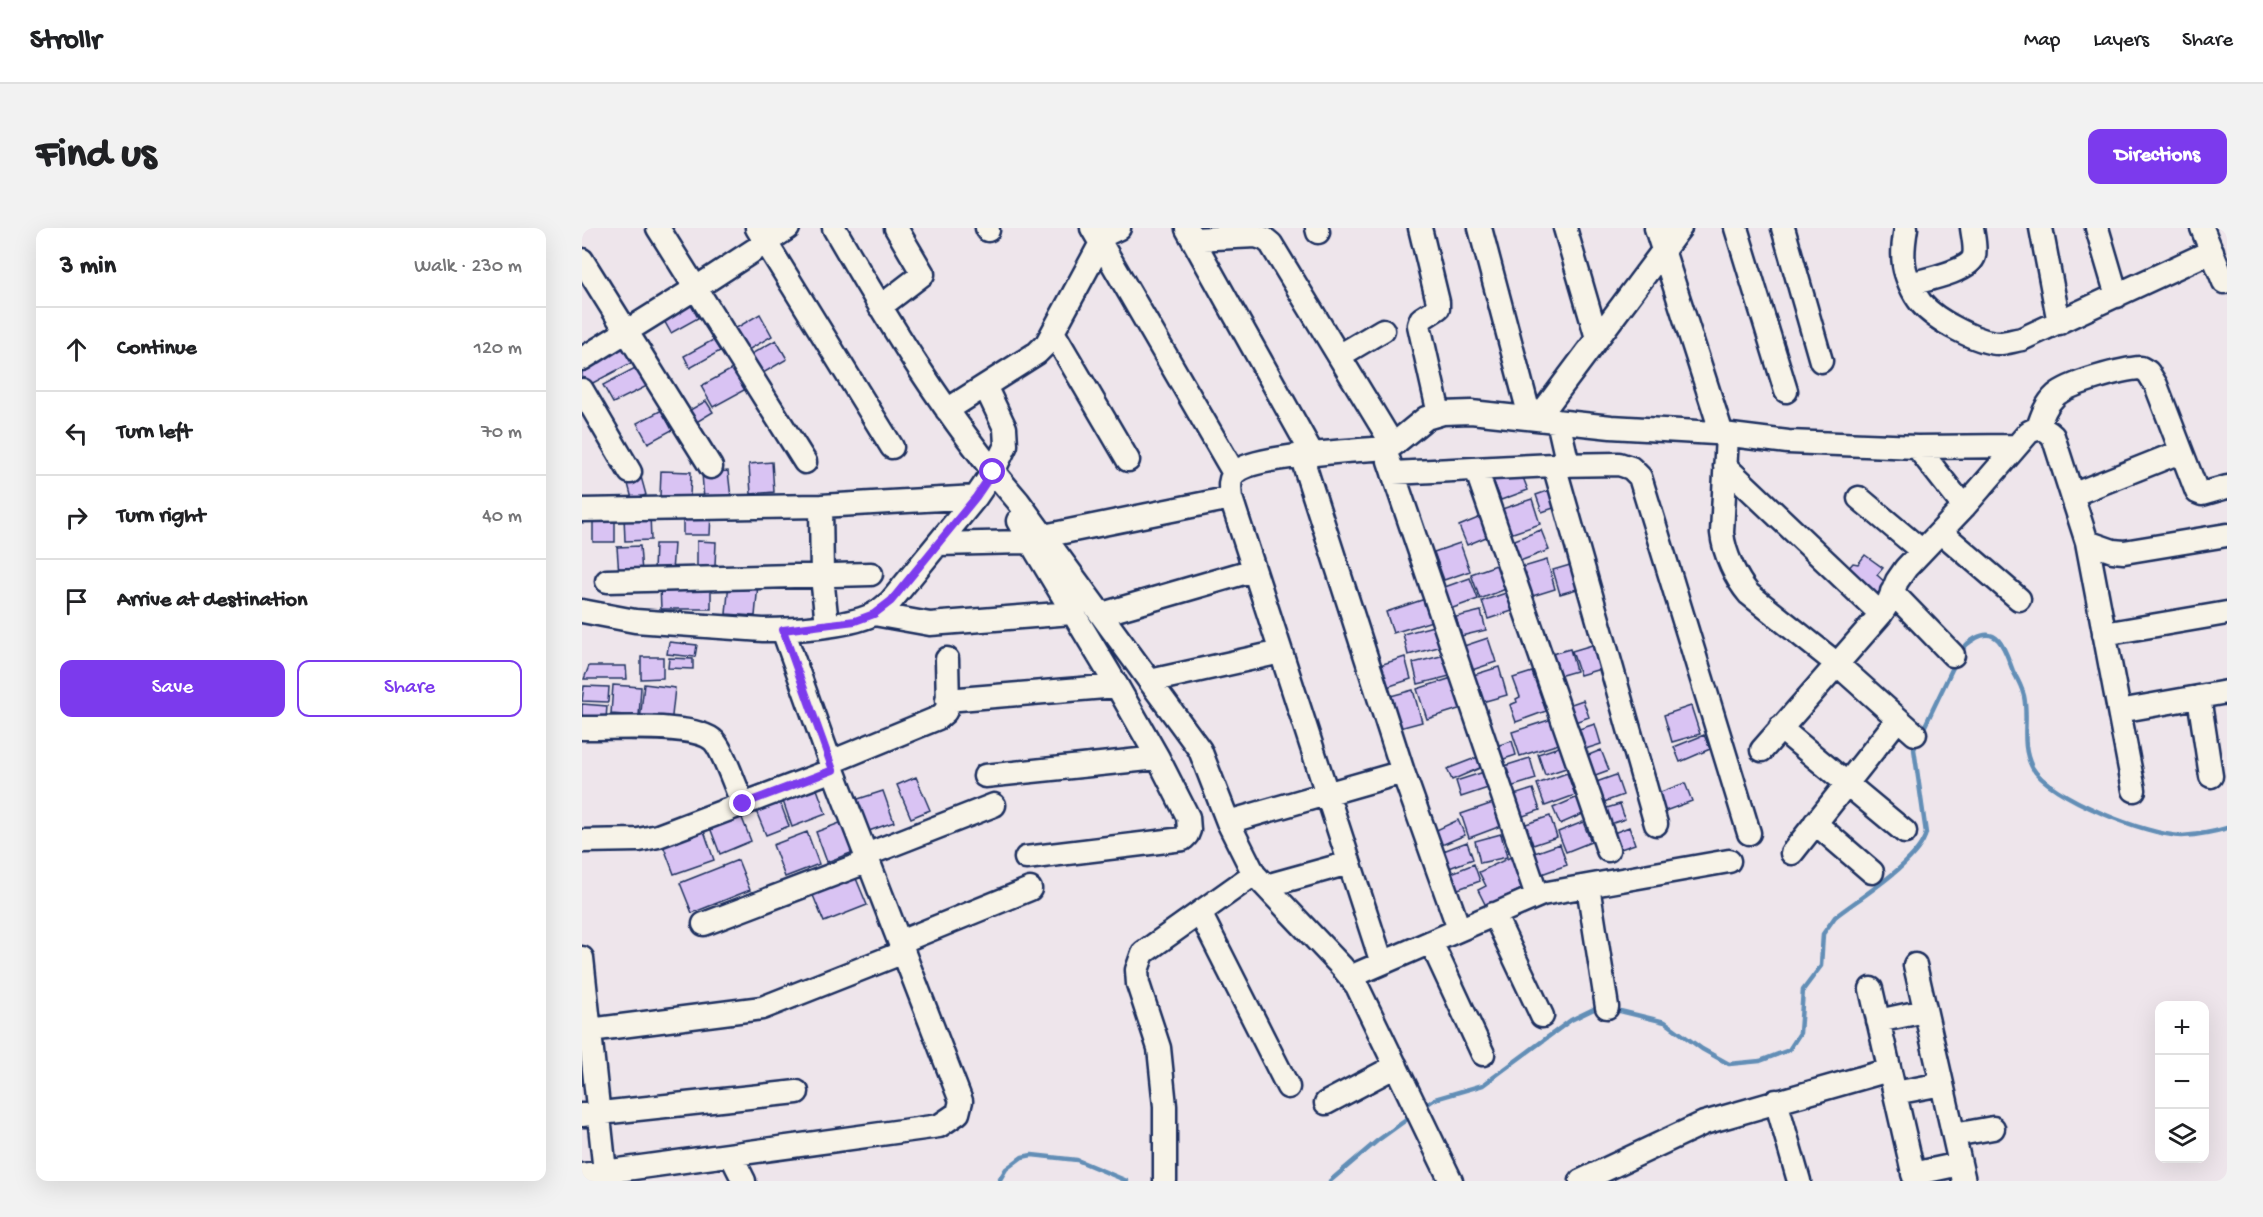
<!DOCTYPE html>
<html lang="en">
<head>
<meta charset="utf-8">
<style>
	:root { --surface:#fff; --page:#f2f2f2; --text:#202124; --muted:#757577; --line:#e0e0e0; --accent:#7c3aed }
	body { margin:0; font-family:"Gochi Hand",sans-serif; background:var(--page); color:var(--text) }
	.controls { position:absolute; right:18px; bottom:18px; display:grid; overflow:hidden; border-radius:12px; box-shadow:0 6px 24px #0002 }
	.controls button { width:54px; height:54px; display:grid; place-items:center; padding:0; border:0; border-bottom:2px solid var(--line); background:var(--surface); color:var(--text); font:30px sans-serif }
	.stop { position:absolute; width:18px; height:18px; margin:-14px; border:4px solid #7c3aed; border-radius:50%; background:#fff }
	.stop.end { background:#7c3aed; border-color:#fff; box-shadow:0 2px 6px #0008 }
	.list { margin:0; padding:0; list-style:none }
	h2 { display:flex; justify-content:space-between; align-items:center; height:78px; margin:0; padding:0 24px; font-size:26px }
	h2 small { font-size:20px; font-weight:400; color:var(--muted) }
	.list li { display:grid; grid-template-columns:39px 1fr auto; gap:18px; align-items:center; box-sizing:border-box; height:84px; padding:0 24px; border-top:2px solid var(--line) }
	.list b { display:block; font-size:22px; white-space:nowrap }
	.list em { font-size:20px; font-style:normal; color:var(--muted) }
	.actions { display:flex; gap:12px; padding:18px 24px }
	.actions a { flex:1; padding:14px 0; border:2px solid var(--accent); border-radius:12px; text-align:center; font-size:21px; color:var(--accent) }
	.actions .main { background:var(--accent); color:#fff }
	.icon { flex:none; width:33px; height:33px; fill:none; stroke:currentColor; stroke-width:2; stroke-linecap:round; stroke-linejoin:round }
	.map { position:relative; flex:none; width:1645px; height:953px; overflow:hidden; border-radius:12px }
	header { display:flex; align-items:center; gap:36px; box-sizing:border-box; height:84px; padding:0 30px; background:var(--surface); border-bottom:2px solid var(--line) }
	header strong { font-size:28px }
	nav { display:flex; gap:33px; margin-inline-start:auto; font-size:21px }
	.intro { display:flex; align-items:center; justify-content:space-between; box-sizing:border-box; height:144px; padding:0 36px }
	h1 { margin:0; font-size:42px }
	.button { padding:15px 27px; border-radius:12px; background:var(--accent); color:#fff; font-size:21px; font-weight:700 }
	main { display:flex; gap:36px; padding:0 36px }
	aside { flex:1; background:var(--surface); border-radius:12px; box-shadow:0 6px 24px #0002 }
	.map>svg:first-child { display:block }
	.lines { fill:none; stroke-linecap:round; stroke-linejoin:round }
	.stream { stroke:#628eb6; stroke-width:4.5 }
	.building { fill:#d9c3f3; stroke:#1b2f5e; stroke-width:1.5 }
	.minor-casing { stroke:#1b2f5e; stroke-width:27 }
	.minor { stroke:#f7f3e8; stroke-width:22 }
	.route { stroke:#7c3aed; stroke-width:8 }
</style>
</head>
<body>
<header>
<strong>Strollr</strong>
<nav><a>Map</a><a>Layers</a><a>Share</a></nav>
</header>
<div class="intro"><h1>Find us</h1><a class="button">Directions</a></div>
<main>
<aside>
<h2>3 min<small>Walk · 230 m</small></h2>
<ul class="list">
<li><svg class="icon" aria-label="ahead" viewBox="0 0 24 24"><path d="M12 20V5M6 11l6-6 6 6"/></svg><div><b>Continue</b></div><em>120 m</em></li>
<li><svg class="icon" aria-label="left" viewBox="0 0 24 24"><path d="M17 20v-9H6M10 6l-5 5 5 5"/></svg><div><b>Turn left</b></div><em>70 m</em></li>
<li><svg class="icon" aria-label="right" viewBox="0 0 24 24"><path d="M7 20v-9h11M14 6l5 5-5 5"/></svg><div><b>Turn right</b></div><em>40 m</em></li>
<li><svg class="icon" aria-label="arrive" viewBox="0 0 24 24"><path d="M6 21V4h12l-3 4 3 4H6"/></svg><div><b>Arrive at destination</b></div></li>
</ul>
<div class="actions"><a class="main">Save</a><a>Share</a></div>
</aside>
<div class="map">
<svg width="1645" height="953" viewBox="0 0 1645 953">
	<rect width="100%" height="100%" fill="#eee5eb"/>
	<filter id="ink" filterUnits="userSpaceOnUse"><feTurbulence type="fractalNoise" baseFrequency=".0167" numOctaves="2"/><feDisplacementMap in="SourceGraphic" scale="12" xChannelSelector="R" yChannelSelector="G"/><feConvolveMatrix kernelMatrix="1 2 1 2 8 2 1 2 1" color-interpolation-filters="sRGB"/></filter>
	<g filter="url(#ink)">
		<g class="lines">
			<path class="stream" d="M1378 425C1383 417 1386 415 1394 410 1418 397 1424 426 1431 443 1435 450 1440 459 1442 468 1447 492 1438 516 1450 539 1466 569 1567 608 1600 608 1614 607 1632 604 1645 600
				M1340 504 1374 433
				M1030 781 1083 794 1120 821 1147 836 1178 833 1207 822 1218 805 1221 762 1239 738 1241 706 1253 689C1277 670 1337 634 1344 605L1332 521 1335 514
				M840 880 853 871 901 857 989 792 1018 778
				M417 953 424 941 440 929 450 927 495 932 545 953
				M748 953 795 913 831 887"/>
		</g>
		<path class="building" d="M106 72 116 90 89 105 79 87Z
			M178 86 190 108 161 125 149 103Z
			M131 112 138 123 108 140 102 128Z
			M194 112 205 131 176 148 164 129Z
			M40 114 51 134 5 158 0 149V135Z
			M55 139 65 158 31 175 21 157Z
			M152 140 164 161 131 179 119 158Z
			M124 173 131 184 108 198 101 186Z
			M80 182 90 202 66 215 55 195Z
			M190 234 192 264 169 266 167 236Z
			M938 242 946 262 919 272 911 252Z
			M79 243 109 244 108 269H78Z
			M146 243 149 270 122 272 120 245Z
			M58 245 64 267 50 271 44 248Z
			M974 260 980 277 960 284 954 267Z
			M950 271 958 296 925 307 917 282Z
			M101 284 129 285 128 307H101Z
			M11 285H33V314H11Z
			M68 286 69 312 43 313 42 288Z
			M901 288 909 307 885 317 877 298Z
			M959 302 967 322 938 333 930 313Z
			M115 313 134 314 133 338 115 343Z
			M878 315 888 343 862 352 852 324Z
			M73 316H92L90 344 72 343Z
			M58 318 60 345 37 347 35 319Z
			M1283 327 1301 340 1295 347 1305 356 1294 369 1264 343 1271 335 1276 336Z
			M965 332 973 361 944 370 935 341Z
			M920 335 929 359 898 371 889 346Z
			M995 335 1002 359 978 366 971 342Z
			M888 350 896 371 868 381 860 360Z
			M147 354 176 356 173 388 144 386Z
			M78 357H129V381H79Z
			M927 364 933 382 906 391 900 373Z
			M843 371 850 393 811 405 804 384Z
			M899 383 904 402 879 408 874 389Z
			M859 396 864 417 826 427 821 406Z
			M906 410 914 434 887 443 879 419Z
			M87 414 115 417 113 429 85 426Z
			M1017 415 1025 439 998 447 990 423Z
			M988 421 994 443 973 449 966 427Z
			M867 426 872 447 836 456 831 435Z
			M59 429H81V450L59 451Z
			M823 429 829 451 805 459 798 437Z
			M87 430 111 431V441L86 440Z
			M7 438H44L45 451H2Z
			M917 439 925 467 893 476 885 449Z
			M950 444 964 483 934 494 928 477 935 474 934 471 938 469 931 450Z
			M873 449 883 479 845 491 835 461Z
			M62 456 93 460 89 497 58 493Z
			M31 457 59 459 57 488 29 486Z
			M2 458 27 459 26 474 0 473Z
			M831 462 840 494 814 501 805 469Z
			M1001 472 1007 489 987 496 981 479Z
			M0 476 25 478 24 491 0 489Z
			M1109 478 1118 506 1090 514 1082 487Z
			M970 491 977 516 938 528 930 504Z
			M1013 496 1019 516 997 523 991 503Z
			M1122 507 1128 521 1098 534 1092 519Z
			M930 513 934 527 913 534 908 520Z
			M980 518 987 539 963 547 956 526Z
			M1019 522 1027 542 1005 550 997 531Z
			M896 529 900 539 870 552 865 541Z
			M948 530 954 551 925 560 919 539Z
			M902 544 906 560 879 569 874 553Z
			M985 545 993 567 963 578 955 556Z
			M1034 547 1041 567 1014 577 1006 557Z
			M334 549 348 582 329 590 315 557Z
			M1103 555 1110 573 1083 583 1076 565Z
			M235 561 244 586 210 599 201 573Z
			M951 561 958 582 933 591 926 569Z
			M301 563 312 594 284 604 273 572Z
			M996 569 1003 585 978 596 971 580Z
			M198 574 207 598 184 607 174 583Z
			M911 575 919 598 887 610 879 586Z
			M1038 576 1043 591 1020 599 1015 583Z
			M158 585 169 613 138 626 127 597Z
			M968 588 975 609 945 619 938 598Z
			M876 592 883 607 855 619 848 605Z
			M263 593 274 623 245 634 234 604Z
			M1001 594 1009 614 984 624 976 604Z
			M1047 599 1053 616 1030 624 1024 608Z
			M122 603 132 632 92 646 81 617Z
			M225 604 237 636 203 649 191 617Z
			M919 606 925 629 898 635 893 613Z
			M885 614 891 631 862 642 856 625Z
			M978 616 985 637 954 648 947 627Z
			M931 628 946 658 904 678 896 662 904 658 897 644Z
			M156 632 168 662 110 685 98 655Z
			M892 636 898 653 868 664 862 648Z
			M273 648 285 677 242 694 230 665Z"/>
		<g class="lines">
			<defs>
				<path id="minor" d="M76 0 223 234
					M175 0 310 219
					M252 0C307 95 364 190 436 273L618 522 646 594 672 646 760 739 775 758 869 953
					M405 0 406 2
					M510 0 652 245
					M735 0 736 4
					M838 0 856 74V80L839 91 837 97 857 186
					M898 0 948 189
					M983 0 1015 110
					M1074 0 1140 206
					M1154 0 1204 163
					M1201 0 1239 133
					M1324 0C1322 12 1320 24 1322 37 1324 49 1331 65 1339 75 1353 92 1396 115 1417 115 1424 115 1433 112 1440 111L1630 23
					M1459 0 1477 95
					M1515 0 1535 68
					M1620 0 1642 54
					M605 1 731 227
					M516 10 537 0
					M611 11 674 8 683 11 689 16 811 217
					M0 32 129 239
					M1328 56C1342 52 1388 43 1392 28 1394 20 1391 8 1390 0
					M298 79 341 46 314 0
					M471 104 546 232
					M757 128 801 102
					M0 131 114 60 206 0
					M0 162 48 244
					M365 182 455 125 465 115 519 15
					M956 190 1098 0
					M976 193 986 237
					M1456 200C1460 188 1464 176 1474 167 1488 155 1540 141 1559 140L1566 144 1574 157 1615 264 1620 266 1645 259
					M1145 207 1140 305C1142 325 1154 351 1167 366L1255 436 1333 506
					M1335 219 1382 279
					M719 227 821 544 877 701
					M807 233 955 668
					M972 237 1074 596
					M1143 238 1299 386
					M894 241 1026 622
					M811 245 972 237 1037 236 1049 240 1058 249 1167 605
					M1490 267 1598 224
					M1277 270 1340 323
					M239 278 240 348 245 397
					M0 282 239 278 394 269
					M436 293 535 458 576 530 606 589 607 602 605 607 601 611 444 630
					M1359 304 1437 371
					M462 308 649 270
					M1505 314 1531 323 1542 324 1645 307
					M356 316 448 314
					M25 353 289 346
					M1310 364 1371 427
					M0 383 53 393 181 402C211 402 263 399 290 387 297 384 303 378 309 373L394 269 411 244 424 217 423 200 403 158
					M292 386 348 396 490 385
					M520 386 672 342
					M1522 406 1645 385
					M568 453 699 424
					M1617 469 1629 548
					M365 472 535 458
					M1537 483 1645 464
					M0 500C28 501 114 494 132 513 142 524 154 561 161 576
					M1198 500 1323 604
					M1180 522 1299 386 1306 375 1315 353 1324 340 1382 279 1447 204C1457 199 1463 200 1471 208L1505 314 1552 562
					M249 534 356 490 363 484 366 478 365 431
					M403 548 576 530
					M646 594 821 544
					M1233 595 1290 644
					M0 613 57 612 76 608 251 542
					M1210 625 1316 491
					M284 627 412 577
					M684 658 767 635
					M1006 658 1025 779
					M618 685 706 859
					M912 686 960 788
					M122 696 287 633
					M318 714 448 661
					M849 714 901 826
					M0 730 23 944
					M800 735 649 270C648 261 646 250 654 244 673 227 773 223 803 220L811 217 844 190 861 185 889 184 1029 199 1133 205 1206 214 1335 219 1434 218
					M1333 737 1382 953
					M768 749 960 666 1147 633
					M1289 761 1333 953
					M1296 793 1343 783
					M0 803 180 780 322 724
					M1313 865 1360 856
					M1194 873 1217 953
					M744 875 814 838
					M0 887 215 864
					M1372 907 1411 900
					M149 927 162 953
					M1331 946 1378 936
					M0 947 357 898 376 885 379 873 251 542 201 402
					M583 953V878L577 820 556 756 555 742 561 725 672 646
					M999 953 1122 895 1307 842"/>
			</defs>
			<use href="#minor" class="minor-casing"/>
			<use href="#minor" class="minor"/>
		</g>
	</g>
	<g class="lines" filter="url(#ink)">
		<path class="route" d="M161 576 251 542 201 402 273 393 292 386 309 373 394 269 411 244"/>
	</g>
</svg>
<div class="controls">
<button>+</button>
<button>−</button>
<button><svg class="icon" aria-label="layers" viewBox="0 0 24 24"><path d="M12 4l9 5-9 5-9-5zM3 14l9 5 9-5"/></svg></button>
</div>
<div class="stop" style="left:411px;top:244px"></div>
<div class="stop end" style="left:161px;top:576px"></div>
</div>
</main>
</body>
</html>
